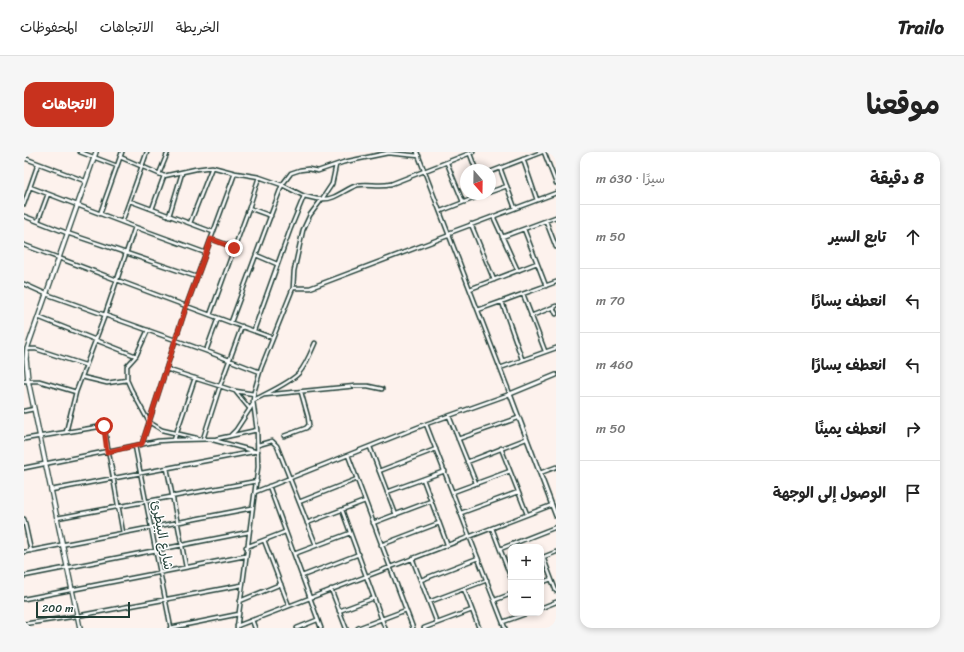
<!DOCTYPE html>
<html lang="ar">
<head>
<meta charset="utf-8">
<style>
	:root { --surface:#fff; --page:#f6f6f6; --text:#222; --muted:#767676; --line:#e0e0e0; --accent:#c8321e }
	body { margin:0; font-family:Sriracha,"Playpen Sans Arabic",sans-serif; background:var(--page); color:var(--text); direction:rtl }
	.controls { position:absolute; right:12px; bottom:12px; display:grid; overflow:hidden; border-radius:8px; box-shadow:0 2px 6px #0003 }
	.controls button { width:36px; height:36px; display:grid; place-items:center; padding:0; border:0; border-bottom:1px solid var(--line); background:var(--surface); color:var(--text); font:20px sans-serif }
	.compass { position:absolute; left:436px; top:12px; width:36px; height:36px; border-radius:50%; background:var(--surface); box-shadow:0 2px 6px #0003; rotate:160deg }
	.scale { position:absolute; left:12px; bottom:10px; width:94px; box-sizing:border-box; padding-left:4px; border:2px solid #1f3d34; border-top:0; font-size:11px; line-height:14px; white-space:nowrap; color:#1f3d34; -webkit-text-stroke:3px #fff; paint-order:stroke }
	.stop { position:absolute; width:12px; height:12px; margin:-9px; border:3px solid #c8321e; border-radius:50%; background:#fff }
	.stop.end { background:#c8321e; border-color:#fff; box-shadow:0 1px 4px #0008 }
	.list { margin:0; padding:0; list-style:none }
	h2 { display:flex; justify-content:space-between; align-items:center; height:52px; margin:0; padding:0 16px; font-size:17px }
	h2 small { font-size:13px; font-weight:400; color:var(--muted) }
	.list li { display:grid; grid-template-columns:26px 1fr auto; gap:12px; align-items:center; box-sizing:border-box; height:64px; padding:0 16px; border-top:1px solid var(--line) }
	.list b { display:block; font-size:15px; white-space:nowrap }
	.list em { font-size:13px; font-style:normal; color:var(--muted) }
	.icon { flex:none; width:22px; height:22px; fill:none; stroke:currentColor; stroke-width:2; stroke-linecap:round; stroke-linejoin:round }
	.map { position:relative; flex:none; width:532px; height:476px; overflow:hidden; direction:ltr; border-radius:12px }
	header { display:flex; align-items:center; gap:24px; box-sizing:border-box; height:56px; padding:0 20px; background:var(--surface); border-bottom:1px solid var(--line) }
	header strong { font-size:19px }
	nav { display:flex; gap:22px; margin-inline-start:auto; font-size:14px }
	.intro { display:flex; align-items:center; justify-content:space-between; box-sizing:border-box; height:96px; padding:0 24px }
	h1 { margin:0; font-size:28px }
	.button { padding:10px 18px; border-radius:12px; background:var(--accent); color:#fff; font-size:14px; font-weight:700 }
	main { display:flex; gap:24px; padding:0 24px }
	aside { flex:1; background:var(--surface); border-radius:12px; box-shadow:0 2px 6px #0003 }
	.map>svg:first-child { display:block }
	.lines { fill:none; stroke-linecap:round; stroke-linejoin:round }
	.minor-casing { stroke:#1f3d34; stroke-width:5.5 }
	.tertiary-casing { stroke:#1f3d34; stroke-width:6 }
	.secondary-casing { stroke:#1f3d34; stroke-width:6 }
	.minor { stroke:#fff; stroke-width:2.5 }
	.tertiary { stroke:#fff; stroke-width:3 }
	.secondary { stroke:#fff; stroke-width:3.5 }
	.route { stroke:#c8321e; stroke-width:5 }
	.labels { text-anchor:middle; stroke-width:3; stroke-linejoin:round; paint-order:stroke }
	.street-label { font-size:13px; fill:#1f3d34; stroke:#fff }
</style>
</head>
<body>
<header>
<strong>Trailo</strong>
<nav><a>الخريطة</a><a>الاتجاهات</a><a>المحفوظات</a></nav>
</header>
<div class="intro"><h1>موقعنا</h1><a class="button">الاتجاهات</a></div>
<main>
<aside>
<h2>8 دقيقة<small>سيرًا · 630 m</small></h2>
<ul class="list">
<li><svg class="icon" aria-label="ahead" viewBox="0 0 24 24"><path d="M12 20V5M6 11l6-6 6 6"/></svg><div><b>تابع السير</b></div><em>50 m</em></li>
<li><svg class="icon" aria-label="left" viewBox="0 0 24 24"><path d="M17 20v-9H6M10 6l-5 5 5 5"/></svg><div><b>انعطف يسارًا</b></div><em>70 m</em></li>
<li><svg class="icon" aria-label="left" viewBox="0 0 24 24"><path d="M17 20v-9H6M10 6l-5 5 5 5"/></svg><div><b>انعطف يسارًا</b></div><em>460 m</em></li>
<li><svg class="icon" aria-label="right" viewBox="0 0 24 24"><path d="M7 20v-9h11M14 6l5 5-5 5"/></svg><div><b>انعطف يمينًا</b></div><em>50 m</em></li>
<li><svg class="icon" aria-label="arrive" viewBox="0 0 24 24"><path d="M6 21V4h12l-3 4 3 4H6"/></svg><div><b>الوصول إلى الوجهة</b></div></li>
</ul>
</aside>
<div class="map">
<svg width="532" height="476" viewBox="0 0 532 476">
	<rect width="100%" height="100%" fill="#fdf2ed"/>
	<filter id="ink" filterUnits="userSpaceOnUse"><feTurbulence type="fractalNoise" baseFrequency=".025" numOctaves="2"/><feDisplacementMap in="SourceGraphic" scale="8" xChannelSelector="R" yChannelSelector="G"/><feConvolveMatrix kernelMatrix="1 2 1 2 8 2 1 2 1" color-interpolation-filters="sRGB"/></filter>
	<g filter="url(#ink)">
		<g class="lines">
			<defs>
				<path id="minor" d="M56 0 93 14
					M520 0 532 31
					M446 2 452 18
					M96 5 140 24 172 17 188 15 211 21 235 25 258 33 280 44 266 78 230 178
					M0 6 61 29
					M499 7 513 48
					M423 11 439 50
					M476 16 491 56
					M466 20 518 0
					M135 22 144 0
					M6 35 111 75 182 101
					M466 40 483 34
					M280 44 293 47H298L308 32 312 13
					M106 49 189 80
					M0 52 14 12
					M225 56 247 64
					M128 57 140 24
					M417 59 461 42
					M76 62 98 0
					M0 64 43 81 173 125
					M145 64 158 21
					M469 64 494 119
					M14 69 24 42
					M522 69 532 95
					M98 70 123 0
					M166 71 188 15
					M447 72 470 128
					M500 77 522 134
					M425 81 532 41
					M478 85 532 65
					M187 87 210 95
					M0 93C83 124 166 156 249 186
					M232 103 253 112
					M0 132 22 142 182 199 236 220
					M269 136H286L426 83
					M446 137 513 111
					M499 142 521 199
					M478 150 498 207
					M529 155 532 162
					M454 158 532 130
					M186 163 225 56 235 25
					M507 164 532 154
					M14 165 112 204
					M207 170 258 33 267 21 276 18 284 17 294 19 320 10 364 1 395 4
					M124 178 112 204 103 214V228L107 237 125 270 138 278 172 286
					M3 197H12L61 213
					M182 199 194 166
					M476 216 532 196
					M142 217 211 239 230 242
					M58 225 83 231 103 228
					M0 229H15L52 240
					M212 240 226 257
					M240 243 332 234H344L358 237
					M230 248C243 241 266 231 275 221 282 213 287 200 291 191
					M0 259 10 257
					M425 264 452 331
					M402 272 481 476
					M42 280 52 240 81 163 111 75
					M206 284 212 278 229 252
					M260 284 282 276 285 273 284 265 277 240
					M0 287 80 274 99 381
					M179 287 196 234 218 174
					M434 287 494 266
					M150 288 171 226
					M189 288 230 299
					M118 292 162 155 211 21
					M234 293 248 289 253 294 292 393
					M111 294 147 476
					M346 295 372 363
					M477 296 503 362
					M324 303 389 476
					M443 310 502 287
					M0 316 134 289 149 288 192 287 233 278
					M143 316 162 415
					M355 319 412 297
					M516 321 532 315
					M399 327 423 392
					M245 334 297 476
					M27 338 234 299
					M231 340 402 272 486 242 393 0
					M363 340 421 319
					M429 340 486 319
					M275 350 333 327
					M318 358 361 476
					M437 361 494 340
					M33 366 233 329
					M0 367 7 399
					M283 371 341 349
					M349 371 407 349
					M468 376 487 426
					M240 388 265 454
					M357 393 415 371
					M222 395 261 380
					M476 397 532 375
					M0 400 228 356
					M270 402 326 381
					M519 405 532 439
					M388 406 413 471
					M517 406 532 400
					M0 424 225 380
					M278 424 335 402
					M397 428 454 406
					M517 431 527 427
					M307 437 322 476
					M440 437 455 476
					M0 447 221 404
					M471 448 487 442
					M216 449 257 432
					M405 450 463 428
					M517 456 532 450
					M315 459 350 446
					M228 468 231 476
					M479 470 504 461
					M0 472 53 464 218 433
					M213 474 528 353
					M146 476 215 462
					M213 476 234 315 233 278 229 249 230 240 237 216 269 136 270 119 279 78 286 63 298 47C312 48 322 36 334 33 345 31 355 35 367 32L449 0
					M273 476 293 468
					M334 476 382 458
					M400 476 448 458"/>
				<path id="tertiary" d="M532 223 486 242 532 364"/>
				<path id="secondary" d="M56 476 4 228 2 207 3 197 72 0"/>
			</defs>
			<use href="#minor" class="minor-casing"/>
			<use href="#tertiary" class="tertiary-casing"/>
			<use href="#secondary" class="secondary-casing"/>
			<use href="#minor" class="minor"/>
			<use href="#tertiary" class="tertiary"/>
			<use href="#secondary" class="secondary"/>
		</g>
	</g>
	<g class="lines" filter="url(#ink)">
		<path class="route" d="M80 274 83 300 118 292 162 155 187 87 210 96"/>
	</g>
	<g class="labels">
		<g class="street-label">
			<text transform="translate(139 383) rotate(79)" y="5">شارع البيطرئ</text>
		</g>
	</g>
</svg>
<div class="controls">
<button>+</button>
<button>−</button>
</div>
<svg class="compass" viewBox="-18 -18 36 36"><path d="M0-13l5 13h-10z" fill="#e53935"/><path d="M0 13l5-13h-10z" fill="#767676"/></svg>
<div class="scale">200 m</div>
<div class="stop" style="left:80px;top:274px"></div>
<div class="stop end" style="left:210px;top:96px"></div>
</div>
</main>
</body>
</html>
